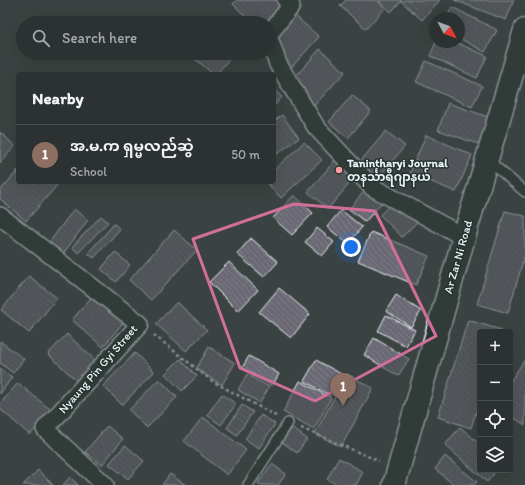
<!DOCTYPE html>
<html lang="en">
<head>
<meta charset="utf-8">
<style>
	:root { --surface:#2c3232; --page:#383e3e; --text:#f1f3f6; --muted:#a6aaac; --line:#484d4d; --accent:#ff9aa2 }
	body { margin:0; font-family:Itim,"Noto Sans Myanmar",sans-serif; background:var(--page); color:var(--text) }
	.controls { position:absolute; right:12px; bottom:12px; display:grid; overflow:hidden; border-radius:4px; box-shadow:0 4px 16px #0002 }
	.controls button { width:36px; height:36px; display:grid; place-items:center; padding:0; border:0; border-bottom:1px solid var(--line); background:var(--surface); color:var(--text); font:20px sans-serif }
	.compass { position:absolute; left:429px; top:12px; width:36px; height:36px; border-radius:50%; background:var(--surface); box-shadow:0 4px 16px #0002; rotate:131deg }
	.you { position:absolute; left:351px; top:247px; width:14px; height:14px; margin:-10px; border:3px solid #fff; border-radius:50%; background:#1a73e8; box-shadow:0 0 0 6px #1a73e833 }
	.badge { display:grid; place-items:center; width:26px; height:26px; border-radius:50%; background:var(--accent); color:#fff; font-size:13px; font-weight:700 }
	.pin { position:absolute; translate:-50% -33px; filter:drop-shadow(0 1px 2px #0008) }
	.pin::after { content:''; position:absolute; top:21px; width:14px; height:12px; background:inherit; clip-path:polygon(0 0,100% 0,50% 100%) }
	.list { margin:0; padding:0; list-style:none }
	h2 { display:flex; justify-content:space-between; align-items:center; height:52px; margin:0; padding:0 16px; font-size:17px }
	h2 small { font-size:13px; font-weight:400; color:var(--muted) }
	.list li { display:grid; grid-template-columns:26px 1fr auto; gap:12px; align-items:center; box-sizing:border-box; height:60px; padding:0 16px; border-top:1px solid var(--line) }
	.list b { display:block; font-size:15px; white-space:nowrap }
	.list p { margin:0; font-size:13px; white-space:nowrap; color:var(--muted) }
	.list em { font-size:13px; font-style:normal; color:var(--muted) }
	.icon { flex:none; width:22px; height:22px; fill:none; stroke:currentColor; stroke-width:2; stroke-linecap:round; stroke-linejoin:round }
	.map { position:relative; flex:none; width:525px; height:485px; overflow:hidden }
	.search { position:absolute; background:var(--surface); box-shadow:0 4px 16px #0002; left:16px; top:16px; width:260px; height:44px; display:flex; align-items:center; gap:10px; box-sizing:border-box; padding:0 14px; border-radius:22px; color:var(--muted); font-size:15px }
	.panel { position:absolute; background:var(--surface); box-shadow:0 4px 16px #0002; left:16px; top:72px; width:260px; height:112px; border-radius:4px }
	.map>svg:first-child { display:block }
	.building { fill:url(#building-back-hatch); stroke:#e8f1f8 }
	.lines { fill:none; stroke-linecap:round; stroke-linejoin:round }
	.service-casing { stroke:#e8f1f8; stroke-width:12 }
	.minor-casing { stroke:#e8f1f8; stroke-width:20 }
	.secondary-casing { stroke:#e8f1f8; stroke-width:25 }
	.path { stroke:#e8f1f8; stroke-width:2.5; stroke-dasharray:3 3; stroke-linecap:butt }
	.service { stroke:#26332d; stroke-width:9 }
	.minor { stroke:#26332d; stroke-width:17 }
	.secondary { stroke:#26332d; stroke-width:22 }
	.marked { fill:none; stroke:#d16f9a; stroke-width:3; stroke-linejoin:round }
	.poi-dot { fill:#ff9aa2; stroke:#26332d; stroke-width:1.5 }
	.labels { text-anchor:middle; stroke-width:3; stroke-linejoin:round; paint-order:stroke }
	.poi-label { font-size:12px; font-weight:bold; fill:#e8f1f8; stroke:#26332d; text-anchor:start }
	.street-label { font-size:12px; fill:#e8f1f8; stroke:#26332d }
</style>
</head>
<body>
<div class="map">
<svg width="525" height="485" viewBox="0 0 525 485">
	<defs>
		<pattern id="building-back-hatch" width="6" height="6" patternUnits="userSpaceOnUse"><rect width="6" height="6" fill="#6b6873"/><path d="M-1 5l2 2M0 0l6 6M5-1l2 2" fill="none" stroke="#807e88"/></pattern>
	</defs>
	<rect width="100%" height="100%" fill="#3b4342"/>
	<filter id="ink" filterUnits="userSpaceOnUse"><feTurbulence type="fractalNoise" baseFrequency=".025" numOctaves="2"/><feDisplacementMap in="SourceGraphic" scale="8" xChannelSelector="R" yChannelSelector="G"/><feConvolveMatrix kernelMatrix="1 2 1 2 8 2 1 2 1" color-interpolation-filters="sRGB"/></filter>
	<g filter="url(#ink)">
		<path class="building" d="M237 0H279L284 5 266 23H252L233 4Z
			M346 0H376L385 8 366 29 340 6Z
			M378 0H402L391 12Z
			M404 0H440L422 20 402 2Z
			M454 0H514L506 20Z
			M452 7 497 30 485 52 459 38V18H446Z
			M290 11 319 37 289 70 269 52Z
			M436 42H455L487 56 477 78 430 56Z
			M320 49 345 72 311 109 286 87Z
			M198 53H235L216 74H213L194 58Z
			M426 61 482 86 472 107 416 82Z
			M274 90 282 97 274 106Z
			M352 95 371 111 348 138 329 122Z
			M448 103 491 118 481 145 438 130Z
			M282 115 299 138 274 156V121Z
			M386 131 405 146 378 178 359 163Z
			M0 132 15 146 0 163Z
			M426 135 472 155 456 192 410 173Z
			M304 142 322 160 281 198 266 182H274V170Z
			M335 160 355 177 328 209 308 192Z
			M18 170V182L59 183 26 221 0 199V191Z
			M367 188 382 202 365 222 349 209Z
			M294 195 313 213 292 235 273 218Z
			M394 200 417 222 402 237 380 215Z
			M74 209 88 220 63 254 48 244Z
			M341 210 362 227 348 244 327 227Z
			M505 211 525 216V254L508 313 477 304Z
			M101 216 108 222 78 253 72 247Z
			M114 224 120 229 94 258 88 253Z
			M317 228 334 242 322 256 305 242Z
			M174 230 197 250 151 300 129 280Z
			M371 232 429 256 416 285 358 261Z
			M251 238 278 262 264 277 237 254Z
			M115 252 130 265 116 282 101 269Z
			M229 262 258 290 238 311 209 282Z
			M29 276 57 298 29 333 1 310Z
			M279 288 310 314 291 338 259 312Z
			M94 294 125 320 103 347 72 320Z
			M396 295 421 311 411 327 386 311Z
			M177 302 207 330 186 351 156 324Z
			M386 315 415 330 406 346 378 331Z
			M468 320 501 330V332H480V399L471 428 438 417Z
			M67 334 97 362 78 382 48 354Z
			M374 338 409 359 398 376 364 355Z
			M0 341 24 359 13 373 0 363Z
			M209 347 235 363 222 385 196 369Z
			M135 353 154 372 122 405 103 386Z
			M249 356 279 374 272 386 242 368Z
			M180 359 197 376 182 391 165 374Z
			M525 359V425L510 415V382Z
			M316 360 343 375 331 396 304 381Z
			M0 369 12 377 0 394Z
			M247 374 269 387 260 403 238 390Z
			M347 374 373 388 341 447 315 433Z
			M159 379 177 397 147 428 129 410Z
			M300 381 331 398 314 429 283 412Z
			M18 383 51 410 30 435 0 409V404Z
			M222 394 236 404 221 425 207 415Z
			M242 405 253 412 237 435 227 428Z
			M261 415 275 424 259 448 245 439Z
			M203 417 246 450 227 475 184 441Z
			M107 426 123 439 102 465 85 452Z
			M460 427 480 444V470H497L487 482 445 445Z
			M292 428 307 439 297 453 282 442Z
			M125 445 144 461 128 479 109 464Z
			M445 456 477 482 474 485H454L435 469Z
			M339 458 363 472 356 485H338L327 479Z
			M272 464 286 474 278 485H260L258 483Z
			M38 470 53 485H23Z
			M170 474 186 485H162Z
			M70 477 78 485H63Z"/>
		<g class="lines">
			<defs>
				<path id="service" d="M488 160 525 192
					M248 485 288 423"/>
				<path id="minor" d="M269 34 291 6 286 0
					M269 38 278 64 316 127 372 187 464 237
					M0 216 140 324 45 429 105 485"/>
				<path id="secondary" d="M394 485 464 237 525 30"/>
			</defs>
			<use href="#service" class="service-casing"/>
			<use href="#minor" class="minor-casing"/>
			<use href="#secondary" class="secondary-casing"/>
			<path class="path" d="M154 335 212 381 276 416
				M301 428 379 461"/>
			<use href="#service" class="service"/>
			<use href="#minor" class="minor"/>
			<use href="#secondary" class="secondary"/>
		</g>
	</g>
	<path d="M0 0H525V485H0ZM294 204 375 211 436 336 315 401 240 368 193 239Z" fill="#3b4342" fill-opacity=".55" fill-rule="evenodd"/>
	<path class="marked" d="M294 204 375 211 436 336 315 401 240 368 193 239Z"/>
	<circle class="poi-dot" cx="339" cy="170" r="4"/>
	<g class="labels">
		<g class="poi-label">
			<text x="347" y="167">Tanintharyi Journal<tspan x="347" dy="14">တနင်္သာရီဂျာနယ်</tspan></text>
		</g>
		<g class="street-label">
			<text transform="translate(458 257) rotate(-74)" y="4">Ar Zar Ni Road</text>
			<text transform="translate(98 369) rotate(-49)" y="4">Nyaung Pin Gyi Street</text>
		</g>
	</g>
</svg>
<div class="controls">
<button>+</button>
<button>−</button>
<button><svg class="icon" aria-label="locate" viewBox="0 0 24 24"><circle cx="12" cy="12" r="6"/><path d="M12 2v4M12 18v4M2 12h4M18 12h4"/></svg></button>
<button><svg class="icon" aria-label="layers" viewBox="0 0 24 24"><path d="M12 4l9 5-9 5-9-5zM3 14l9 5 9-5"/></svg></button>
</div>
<svg class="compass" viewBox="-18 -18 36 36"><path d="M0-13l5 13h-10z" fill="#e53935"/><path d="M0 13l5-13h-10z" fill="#a6aaac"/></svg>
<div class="you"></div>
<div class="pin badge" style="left:343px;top:406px;background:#8d6e63">1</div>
<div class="search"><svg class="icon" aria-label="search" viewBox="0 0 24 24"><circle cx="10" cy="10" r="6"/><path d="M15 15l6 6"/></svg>Search here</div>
<section class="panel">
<h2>Nearby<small></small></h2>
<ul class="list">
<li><span class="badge" style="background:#8d6e63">1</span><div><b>အ.မ.က ရှမ္မလည်ဆွဲ</b><p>School</p></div><em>50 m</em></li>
</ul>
</section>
</div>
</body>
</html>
